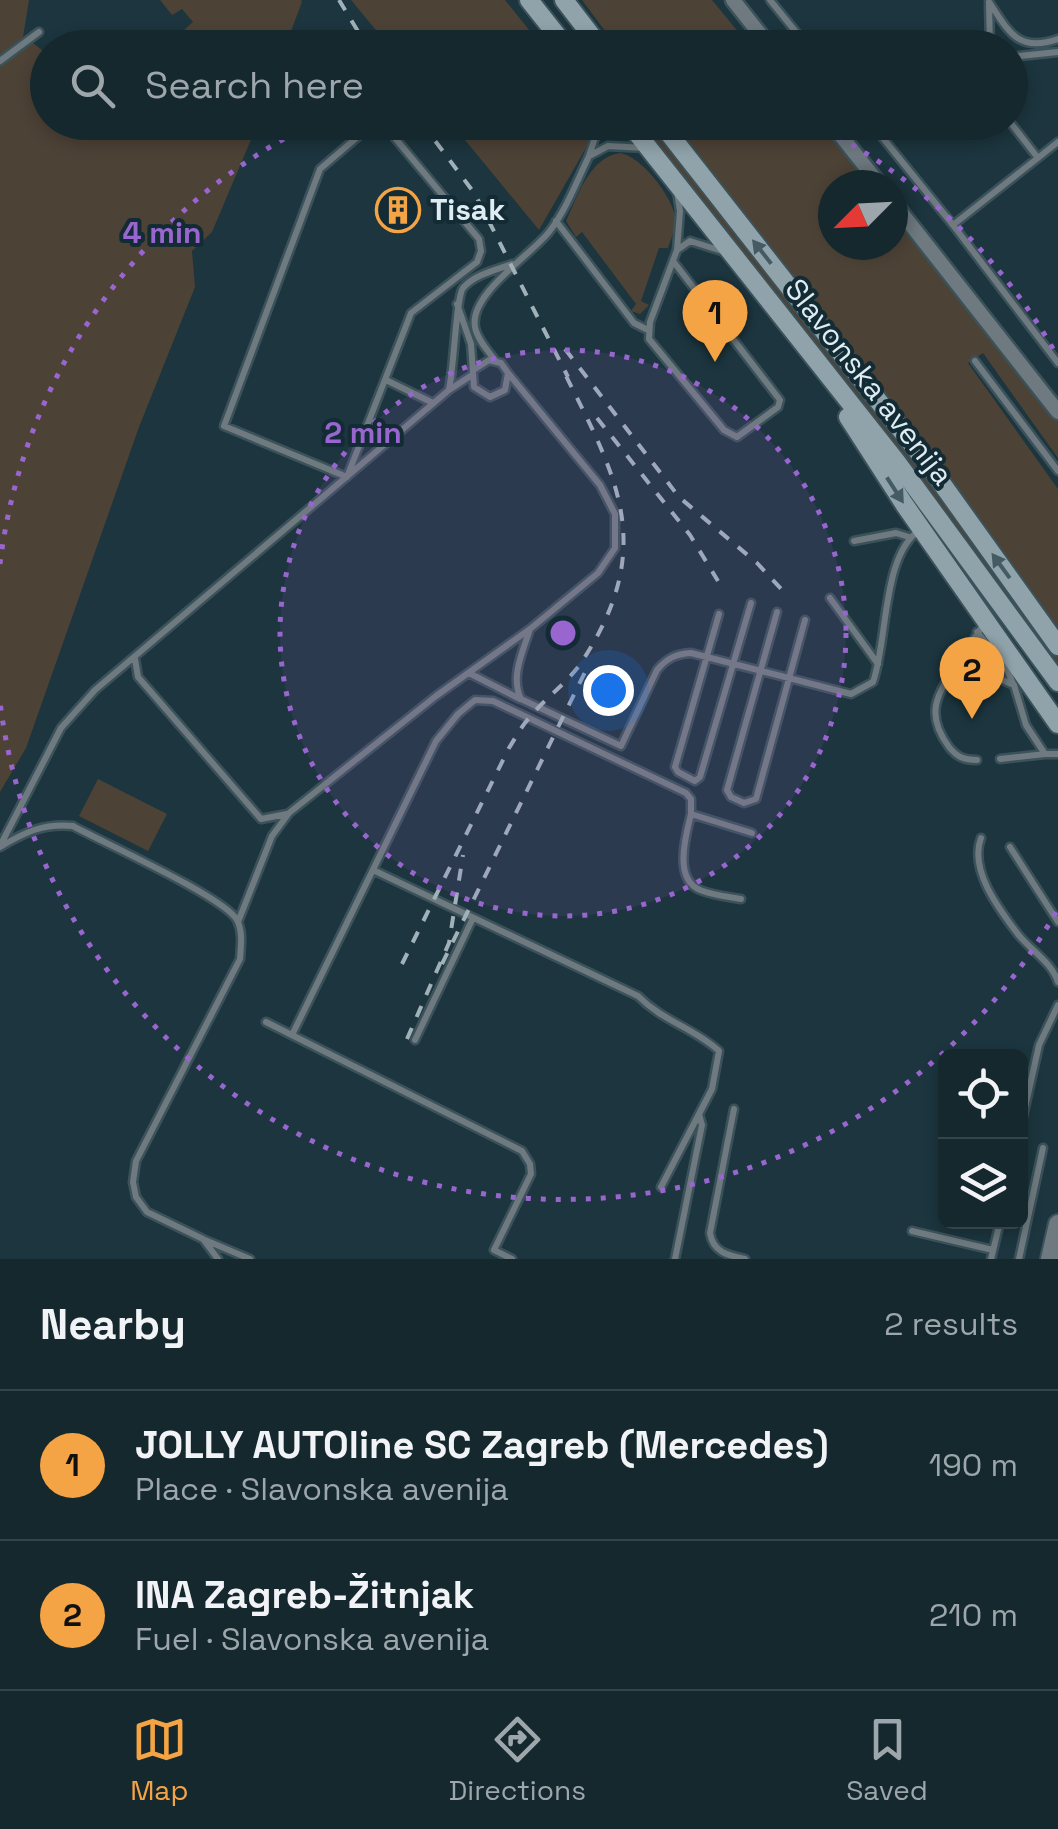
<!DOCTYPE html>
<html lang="en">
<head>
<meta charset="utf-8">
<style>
	:root { --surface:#15282e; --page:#1e3036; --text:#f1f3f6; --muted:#9da6aa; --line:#34444a; --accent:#f4a444 }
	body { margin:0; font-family:"Space Grotesk",sans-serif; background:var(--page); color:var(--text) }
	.controls { position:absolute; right:30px; bottom:30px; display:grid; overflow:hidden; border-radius:15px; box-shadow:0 5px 15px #0003 }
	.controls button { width:90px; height:90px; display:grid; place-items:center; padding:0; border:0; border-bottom:2px solid var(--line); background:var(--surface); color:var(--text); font:50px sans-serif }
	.compass { position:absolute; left:818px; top:170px; width:90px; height:90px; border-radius:50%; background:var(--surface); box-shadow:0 5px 15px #0003; rotate:246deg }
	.you { position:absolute; left:608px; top:690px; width:35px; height:35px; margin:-25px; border:8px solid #fff; border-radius:50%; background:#1a73e8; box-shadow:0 0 0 15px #1a73e833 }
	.badge { display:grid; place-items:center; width:65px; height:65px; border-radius:50%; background:var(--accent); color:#111; font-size:32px; font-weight:700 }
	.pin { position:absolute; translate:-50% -82px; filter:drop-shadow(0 2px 5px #0008) }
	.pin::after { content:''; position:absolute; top:52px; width:35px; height:30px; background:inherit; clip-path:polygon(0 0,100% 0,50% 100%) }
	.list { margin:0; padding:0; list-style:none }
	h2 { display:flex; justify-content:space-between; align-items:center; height:130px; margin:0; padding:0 40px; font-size:42px }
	h2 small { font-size:32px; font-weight:400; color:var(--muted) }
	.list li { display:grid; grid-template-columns:65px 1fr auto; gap:30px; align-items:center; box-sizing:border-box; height:150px; padding:0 40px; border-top:2px solid var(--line) }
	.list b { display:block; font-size:38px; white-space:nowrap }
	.list p { margin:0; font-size:32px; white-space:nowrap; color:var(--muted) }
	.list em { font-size:32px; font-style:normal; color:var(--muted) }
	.icon { flex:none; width:55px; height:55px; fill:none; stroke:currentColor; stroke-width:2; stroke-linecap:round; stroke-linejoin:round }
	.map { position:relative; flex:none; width:1058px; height:1259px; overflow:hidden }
	.search { position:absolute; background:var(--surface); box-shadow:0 5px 15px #0003; left:30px; right:30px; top:30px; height:110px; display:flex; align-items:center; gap:25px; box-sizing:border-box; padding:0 35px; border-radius:55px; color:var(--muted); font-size:38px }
	.sheet { height:430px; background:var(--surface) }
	nav { display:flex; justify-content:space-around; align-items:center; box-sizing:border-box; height:140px; border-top:2px solid var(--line); background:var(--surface); font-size:28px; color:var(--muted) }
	nav a { display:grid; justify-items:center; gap:5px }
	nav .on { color:var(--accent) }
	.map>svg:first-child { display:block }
	.green { fill:#4d4236 }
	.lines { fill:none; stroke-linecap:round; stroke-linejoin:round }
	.service-casing { stroke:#3b525b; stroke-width:11 }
	.minor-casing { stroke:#3b525b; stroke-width:19 }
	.tertiary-casing { stroke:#3b525b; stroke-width:22 }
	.secondary-casing { stroke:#3b525b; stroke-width:22 }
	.service { stroke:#6e7a7f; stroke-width:6 }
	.minor { stroke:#6e7a7f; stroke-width:14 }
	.tertiary { stroke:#6e7a7f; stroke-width:18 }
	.secondary { stroke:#90a3aa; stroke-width:18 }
	.rail { stroke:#a0b1b8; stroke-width:4; stroke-dasharray:12 12; stroke-linecap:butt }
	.oneway { fill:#445b63 }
	.ring { fill:none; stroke:#9966cf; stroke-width:5; stroke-dasharray:5 10 }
	.labels { text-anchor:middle; stroke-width:8; stroke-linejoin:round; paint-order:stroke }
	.poi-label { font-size:30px; font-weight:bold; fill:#dfedf3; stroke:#122b34; text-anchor:start }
	.street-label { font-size:30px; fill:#dfedf3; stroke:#122b34 }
	.centre { fill:#9966cf; stroke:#122b34; stroke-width:5 }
	.ring-label { font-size:30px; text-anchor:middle; font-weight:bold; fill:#9966cf; stroke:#122b34; stroke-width:8; stroke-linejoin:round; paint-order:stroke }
</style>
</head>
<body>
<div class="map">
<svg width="1058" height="1259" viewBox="0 0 1058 1259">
	<rect width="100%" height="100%" fill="#1c353e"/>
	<path class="green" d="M0 0H29L23 37 0 56Z
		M160 0H301L302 2 285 47 173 48 187 36 184 30 193 22 182 9 172 15Z
		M351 0H505L543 47H390Z
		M582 0H712L740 34 743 32 761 47H617Z
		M33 43 47 54 48 122 258 123 212 232 192 251 195 287 139 427 26 748 0 792V66Z
		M594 122 591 139 539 230 451 123Z
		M638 123H648L914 462 1058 657V670L967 545Z
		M668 123H822L872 185H833V245H893V211L1058 422V458L983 353 968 363 1058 489V630L979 523Z
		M620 153C641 156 672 196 675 217 676 228 671 239 668 248H659L641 301 649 305 640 314 631 311 636 304 582 232 576 237 566 221C578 195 590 157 620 153Z
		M98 779 167 814 148 851 79 816Z"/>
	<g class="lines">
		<defs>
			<path id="service" d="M770 0 809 48
				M989 2C1009 32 1018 53 1058 39
				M989 4 990 48
				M1010 57 1058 52
				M0 61 39 32
				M600 122 589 156 608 146 645 148
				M870 122 953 225 1058 363
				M1010 122 1038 158
				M378 127 390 132 479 239 481 251 477 262 411 313 347 477 224 426 320 169 368 128Z
				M677 192 680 211 677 250 690 241 722 251
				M556 221 634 323 648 330
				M953 225 1058 142
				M673 261 780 400 778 407 737 437 724 430 649 339 650 322 677 250
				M457 304 471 344 474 387 490 397 505 390 508 373 501 363 489 360 475 369
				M495 360C488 351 477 339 475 327 469 294 531 255 549 232 566 210 577 181 589 156
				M975 361 1058 471
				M386 380 433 403
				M449 389C454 369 456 297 463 288 475 274 496 270 512 264
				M854 541 896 533 909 537
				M830 598 878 664
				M777 612 727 790 731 797 744 803 756 799 805 620
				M719 614 675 767 678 772 695 781 700 777 751 603
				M984 624 965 652 979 670 1014 685 1026 725 1045 754H1058
				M530 629C523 651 510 677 521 699L621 746 657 670C667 658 676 654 691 653L851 694 873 682C888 640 882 554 920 530
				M977 632 1006 667 1013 684
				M965 652C943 688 920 708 949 747 957 757 964 760 977 760
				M135 659 138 677 261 819 287 814
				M469 673 520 699
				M1000 759 1045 754
				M691 814C686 835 673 879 700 890 712 895 728 897 741 899
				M981 838C969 870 999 909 1017 933 1031 951 1051 961 1058 982
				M1 844 61 728 95 690 449 390 472 375
				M0 847C25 832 44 823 73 826 104 843 224 897 237 920 243 932 241 945 240 959L136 1161 133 1182 136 1197 147 1212 203 1239 218 1259
				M1010 847 1058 922
				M373 870 638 996C664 1022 694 1028 719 1051L712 1089 661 1187
				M238 922 272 836 289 813 436 696 530 629 598 573 615 548V514L600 485 508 373
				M266 1022 522 1151 530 1164 531 1174 494 1250 512 1259
				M292 1035 436 741 458 714 475 700 493 701 686 793 691 799V814L752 833
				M415 1040 473 918
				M734 1109 710 1233C713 1252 727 1255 745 1259
				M1020 1130 1039 1045 1058 1005
				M912 1231 993 1250
				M205 1240 250 1259
				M675 1259 702 1125 699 1114
				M991 1259 1000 1222
				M1019 1259 1043 1148"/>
			<path id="minor" d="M733 0 771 48
				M830 122 880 185
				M893 202 1058 412"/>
			<path id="tertiary" d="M1050 1259 1058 1224"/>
			<path id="secondary" d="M529 0 567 48
				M564 0 601 48
				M628 122 896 461 1058 682
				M660 122 930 467 1058 646
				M848 417 904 504 1058 724"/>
		</defs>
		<use href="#service" class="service-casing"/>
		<use href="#minor" class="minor-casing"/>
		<use href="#tertiary" class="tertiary-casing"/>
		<use href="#secondary" class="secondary-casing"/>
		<use href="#service" class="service"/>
		<use href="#minor" class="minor"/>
		<use href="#tertiary" class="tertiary"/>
		<use href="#secondary" class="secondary"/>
		<path class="rail" d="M339 0 368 48
			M421 122 475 194 568 377
			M565 349 679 497 757 563 784 592
			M597 418 690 535 718 581
			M402 964 509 748C516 737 522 725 531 716 547 696 569 682 583 660 658 544 616 476 561 366
			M442 964 587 668
			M407 1039 449 943 463 855"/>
	</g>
	<defs><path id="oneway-solid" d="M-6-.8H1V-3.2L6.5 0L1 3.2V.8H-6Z" transform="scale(2.5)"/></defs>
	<g class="oneway">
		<use href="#oneway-solid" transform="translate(762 252) rotate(-128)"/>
		<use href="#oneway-solid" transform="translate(895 490) rotate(57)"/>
		<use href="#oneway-solid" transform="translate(1001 566) rotate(-126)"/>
	</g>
	<circle cx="563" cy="633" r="283" fill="#9966cf" fill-opacity=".12"/>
	<g class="ring">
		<circle cx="563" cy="633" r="283"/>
		<path d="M1056 912A567 567 0 0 1 0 702M0 564A567 567 0 0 1 314 123M812 123A567 567 0 0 1 1056 354"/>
	</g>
	<defs>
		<symbol id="building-ring" viewBox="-11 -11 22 22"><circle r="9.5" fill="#122b34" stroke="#f4a444" stroke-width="1.5"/><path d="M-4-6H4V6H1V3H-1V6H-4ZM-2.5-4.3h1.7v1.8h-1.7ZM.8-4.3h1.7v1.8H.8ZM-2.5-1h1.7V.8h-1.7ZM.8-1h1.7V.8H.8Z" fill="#f4a444"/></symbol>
	</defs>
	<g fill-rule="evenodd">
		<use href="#building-ring" x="373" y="185" width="50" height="50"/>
	</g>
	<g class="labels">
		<g class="poi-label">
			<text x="430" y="220">Tisak</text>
		</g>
		<g class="street-label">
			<text transform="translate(869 382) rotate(52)" y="10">Slavonska avenija</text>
		</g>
	</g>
	<circle cx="563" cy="633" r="15" class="centre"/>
	<g class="ring-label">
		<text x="162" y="243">4 min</text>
		<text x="363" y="443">2 min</text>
	</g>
</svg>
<div class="controls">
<button><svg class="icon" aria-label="locate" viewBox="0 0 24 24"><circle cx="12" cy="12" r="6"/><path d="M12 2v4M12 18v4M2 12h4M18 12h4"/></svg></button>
<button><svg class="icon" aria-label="layers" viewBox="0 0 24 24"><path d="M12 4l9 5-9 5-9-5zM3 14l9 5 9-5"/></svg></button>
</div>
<svg class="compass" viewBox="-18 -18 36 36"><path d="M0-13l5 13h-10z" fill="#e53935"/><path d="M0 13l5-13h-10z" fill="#9da6aa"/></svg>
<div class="you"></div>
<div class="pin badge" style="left:715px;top:362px">1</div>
<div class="pin badge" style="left:972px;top:719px">2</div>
<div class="search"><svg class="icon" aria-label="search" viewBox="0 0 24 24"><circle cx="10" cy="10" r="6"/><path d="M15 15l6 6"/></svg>Search here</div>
</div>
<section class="sheet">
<h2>Nearby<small>2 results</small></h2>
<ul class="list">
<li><span class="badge">1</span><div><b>JOLLY AUTOline SC Zagreb (Mercedes)</b><p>Place · Slavonska avenija</p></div><em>190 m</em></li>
<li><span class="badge">2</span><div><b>INA Zagreb-Žitnjak</b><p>Fuel · Slavonska avenija</p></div><em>210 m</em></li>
</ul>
</section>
<nav>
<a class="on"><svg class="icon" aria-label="map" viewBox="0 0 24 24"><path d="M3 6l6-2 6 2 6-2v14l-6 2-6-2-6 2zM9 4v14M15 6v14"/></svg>Map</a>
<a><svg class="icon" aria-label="directions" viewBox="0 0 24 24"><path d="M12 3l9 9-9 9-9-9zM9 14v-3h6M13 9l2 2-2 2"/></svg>Directions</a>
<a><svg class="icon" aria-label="saved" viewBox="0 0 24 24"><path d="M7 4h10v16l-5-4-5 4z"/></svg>Saved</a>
</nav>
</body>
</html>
